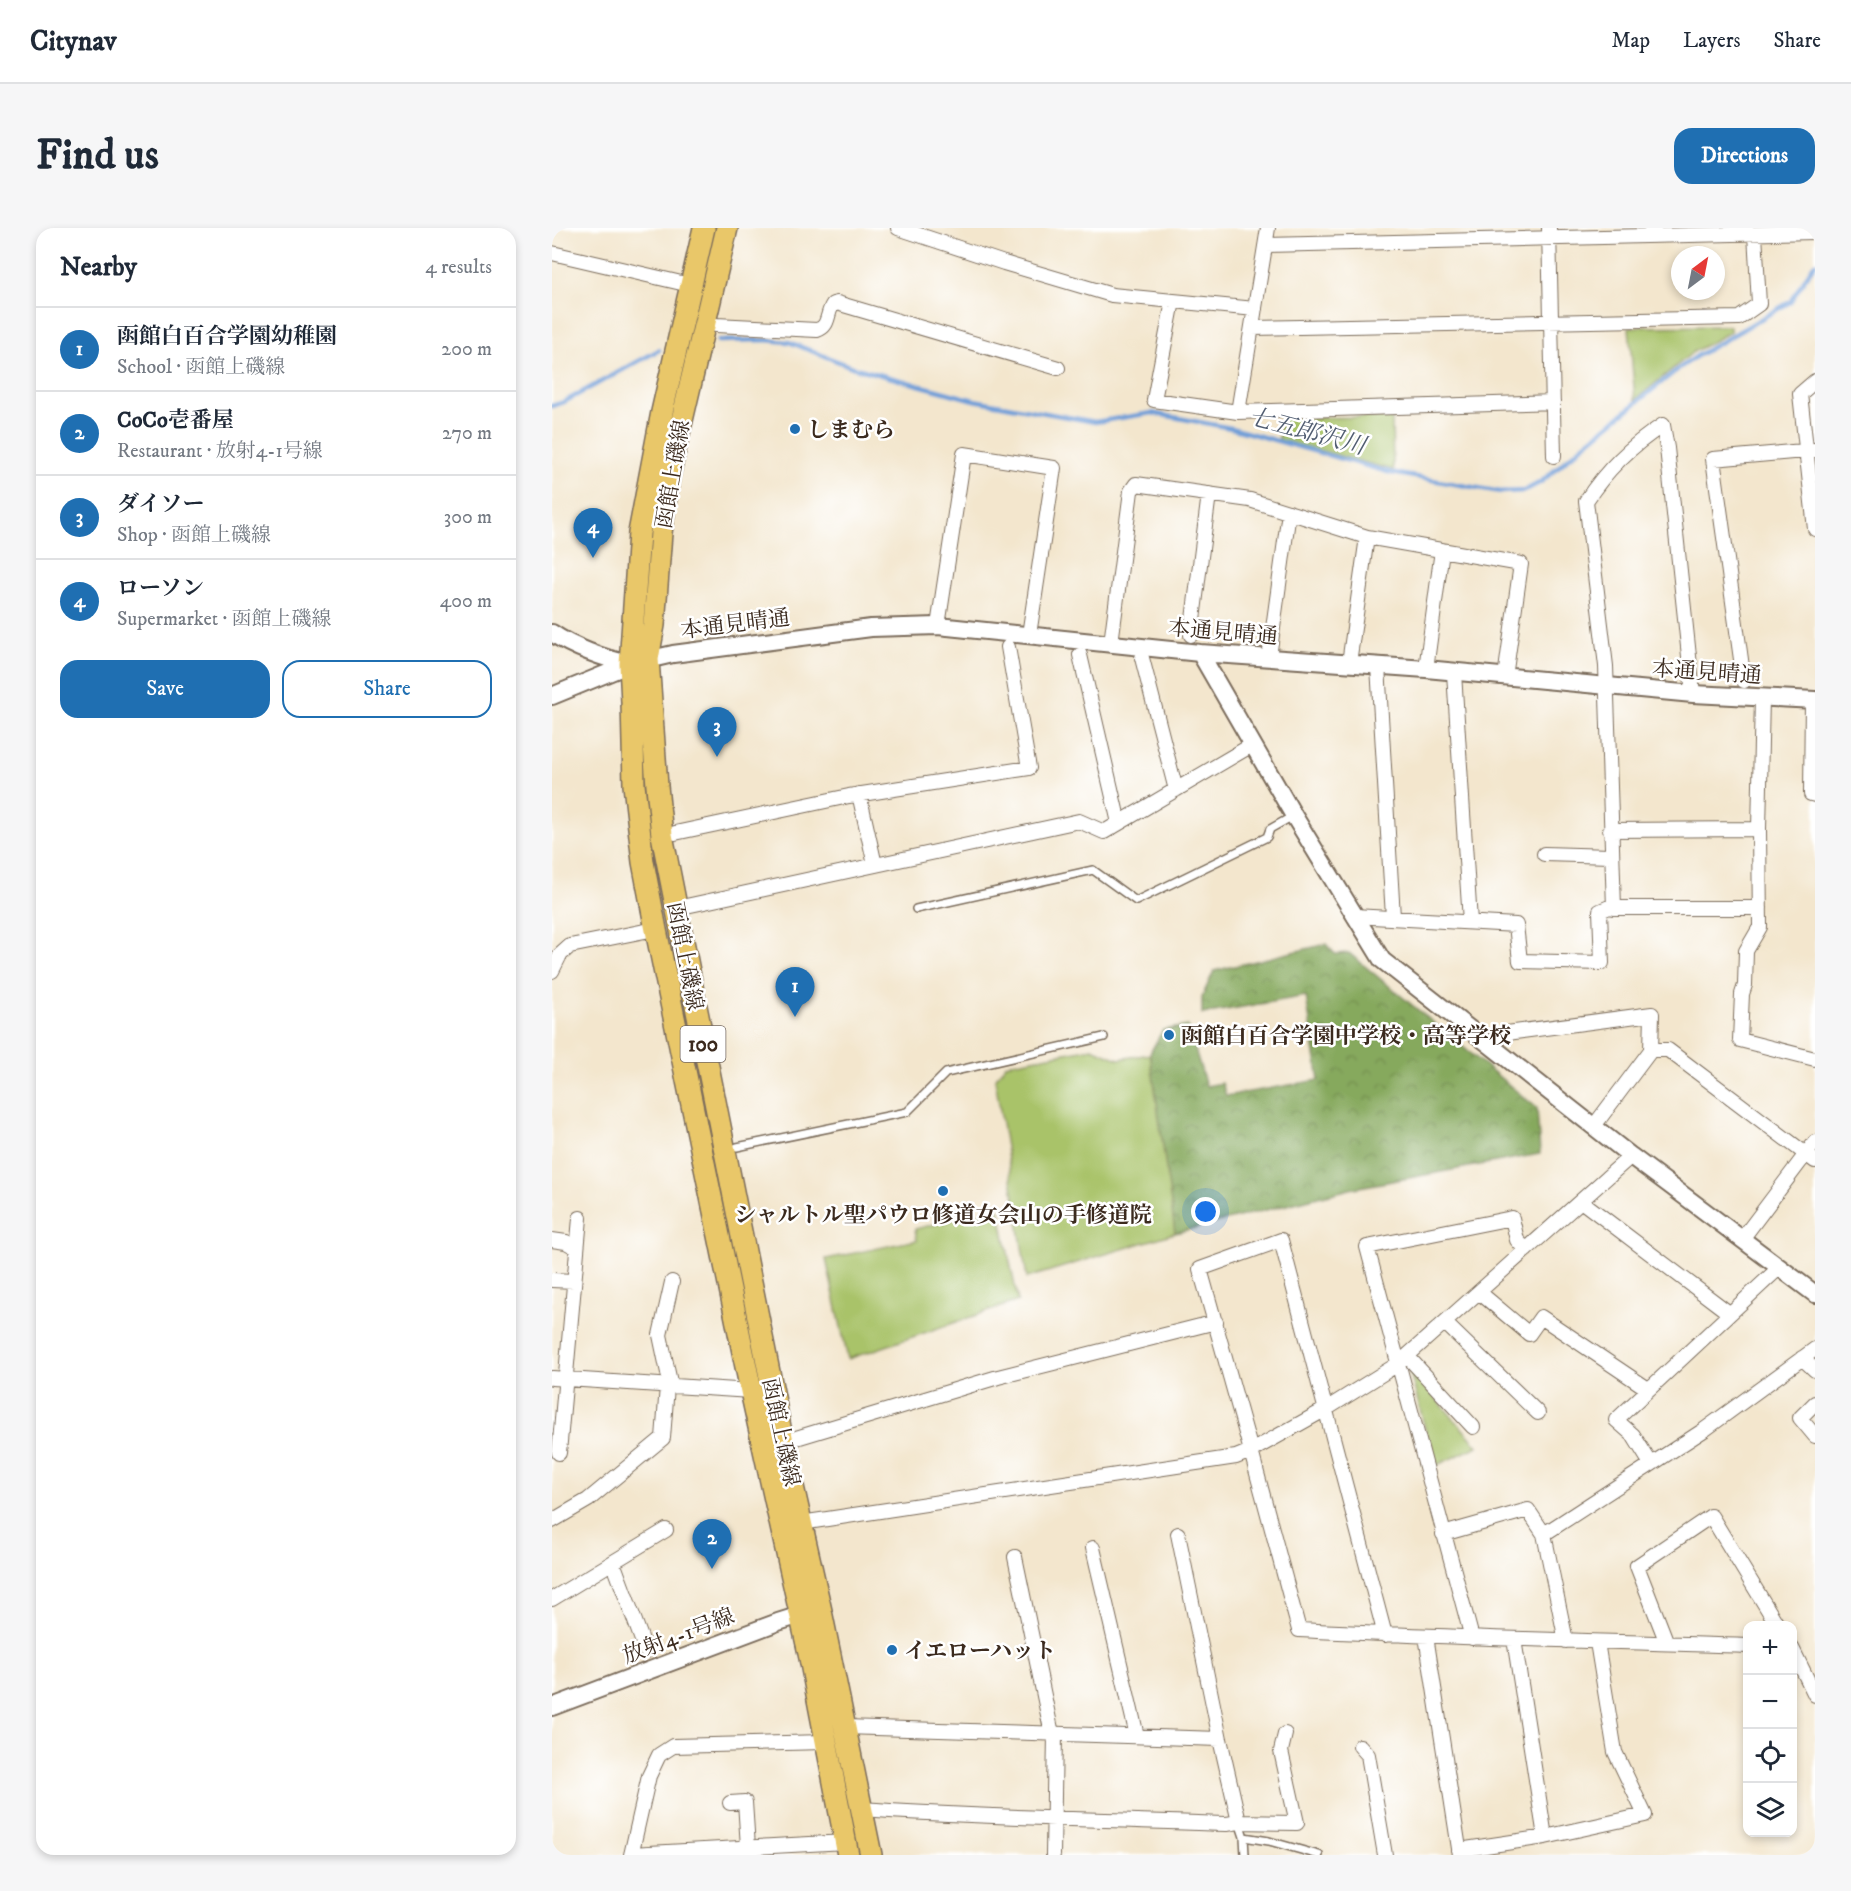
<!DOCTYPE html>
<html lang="en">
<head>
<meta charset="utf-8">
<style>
	:root { --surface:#fff; --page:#f6f6f7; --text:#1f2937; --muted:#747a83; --line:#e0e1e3; --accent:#1f6fb2 }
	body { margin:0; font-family:"IM FELL DW Pica","Noto Serif JP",serif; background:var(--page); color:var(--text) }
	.controls { position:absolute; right:18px; bottom:18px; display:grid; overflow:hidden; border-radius:12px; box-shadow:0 3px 9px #0003 }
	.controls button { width:54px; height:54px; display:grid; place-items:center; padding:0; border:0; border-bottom:2px solid var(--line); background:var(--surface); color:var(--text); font:30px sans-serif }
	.compass { position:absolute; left:1119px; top:18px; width:54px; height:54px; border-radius:50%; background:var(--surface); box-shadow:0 3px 9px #0003; rotate:32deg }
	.you { position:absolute; left:654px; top:984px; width:21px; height:21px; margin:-15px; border:4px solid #fff; border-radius:50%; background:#1a73e8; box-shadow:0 0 0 9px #1a73e833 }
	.badge { display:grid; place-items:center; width:39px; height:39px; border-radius:50%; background:var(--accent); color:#fff; font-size:20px; font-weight:700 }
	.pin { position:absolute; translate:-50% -50px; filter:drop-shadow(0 2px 3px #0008) }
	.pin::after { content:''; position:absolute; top:32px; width:21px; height:18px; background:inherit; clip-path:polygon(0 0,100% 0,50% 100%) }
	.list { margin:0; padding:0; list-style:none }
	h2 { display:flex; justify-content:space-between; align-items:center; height:78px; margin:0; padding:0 24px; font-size:26px }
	h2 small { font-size:20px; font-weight:400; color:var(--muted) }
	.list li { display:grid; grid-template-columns:39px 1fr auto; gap:18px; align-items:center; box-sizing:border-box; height:84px; padding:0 24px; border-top:2px solid var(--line) }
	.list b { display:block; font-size:22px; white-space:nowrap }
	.list p { margin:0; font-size:20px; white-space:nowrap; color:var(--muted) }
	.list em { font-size:20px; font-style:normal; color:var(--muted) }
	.actions { display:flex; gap:12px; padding:18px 24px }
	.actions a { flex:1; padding:14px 0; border:2px solid var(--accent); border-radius:18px; text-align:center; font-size:21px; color:var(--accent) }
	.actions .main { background:var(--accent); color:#fff }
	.icon { flex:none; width:33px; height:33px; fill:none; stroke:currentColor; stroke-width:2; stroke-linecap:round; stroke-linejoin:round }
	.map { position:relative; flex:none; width:1263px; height:1627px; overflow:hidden; border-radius:18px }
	header { display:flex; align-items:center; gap:36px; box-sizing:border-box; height:84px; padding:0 30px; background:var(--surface); border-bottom:2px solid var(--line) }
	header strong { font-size:28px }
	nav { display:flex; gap:33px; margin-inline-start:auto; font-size:21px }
	.intro { display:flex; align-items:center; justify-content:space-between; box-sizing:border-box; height:144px; padding:0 36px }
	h1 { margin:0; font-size:42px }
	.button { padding:15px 27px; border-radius:18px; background:var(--accent); color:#fff; font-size:21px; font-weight:700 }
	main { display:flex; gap:36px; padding:0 36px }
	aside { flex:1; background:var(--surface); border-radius:18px; box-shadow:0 3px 9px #0003 }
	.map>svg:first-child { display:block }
	.forest { fill:url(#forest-crowns); stroke:#606a3e; stroke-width:1.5 }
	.park { fill:#a9c369; stroke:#727644; stroke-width:1.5 }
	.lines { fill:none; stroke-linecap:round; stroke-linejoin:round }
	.stream { stroke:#6f9ed8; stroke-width:4.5 }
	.service-casing { stroke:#7b6c5b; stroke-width:10 }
	.minor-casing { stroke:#7b6c5b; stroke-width:16 }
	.tertiary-casing { stroke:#7b6c5b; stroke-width:20 }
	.primary-casing { stroke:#7b6c5b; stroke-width:24 }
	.service { stroke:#fff; stroke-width:7 }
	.minor { stroke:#fff; stroke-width:14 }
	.tertiary { stroke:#fff; stroke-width:16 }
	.primary { stroke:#e9c769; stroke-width:21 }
	.poi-dot { fill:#1f6fb2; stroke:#fff; stroke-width:2 }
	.labels { text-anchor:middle; stroke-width:5; stroke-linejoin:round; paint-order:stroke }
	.shield { fill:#fff; stroke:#766a62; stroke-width:1.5 }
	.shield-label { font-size:21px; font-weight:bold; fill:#3b2a1e }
	.poi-label { font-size:22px; font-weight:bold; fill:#3b2a1e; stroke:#fff; text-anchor:start }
	.street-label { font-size:22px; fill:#3b2a1e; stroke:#fff }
	.water-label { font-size:24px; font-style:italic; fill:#525e72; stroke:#fff }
</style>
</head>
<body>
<header>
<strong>Citynav</strong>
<nav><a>Map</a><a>Layers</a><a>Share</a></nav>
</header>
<div class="intro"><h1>Find us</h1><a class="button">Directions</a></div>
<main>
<aside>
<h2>Nearby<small>4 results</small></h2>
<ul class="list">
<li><span class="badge">1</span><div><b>函館白百合学園幼稚園</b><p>School · 函館上磯線</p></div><em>200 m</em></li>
<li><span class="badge">2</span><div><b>CoCo壱番屋</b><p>Restaurant · 放射4-1号線</p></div><em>270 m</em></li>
<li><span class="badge">3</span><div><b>ダイソー</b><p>Shop · 函館上磯線</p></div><em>300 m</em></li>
<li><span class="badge">4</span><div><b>ローソン</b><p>Supermarket · 函館上磯線</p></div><em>400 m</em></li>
</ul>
<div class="actions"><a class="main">Save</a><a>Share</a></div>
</aside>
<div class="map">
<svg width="1263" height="1627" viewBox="0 0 1263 1627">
	<defs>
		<pattern id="forest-crowns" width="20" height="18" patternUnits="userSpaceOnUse" patternTransform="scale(1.5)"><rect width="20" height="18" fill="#86a95d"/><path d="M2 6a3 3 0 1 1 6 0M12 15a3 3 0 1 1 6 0" fill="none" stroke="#6f8a4c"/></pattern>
	</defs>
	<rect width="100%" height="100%" fill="#fff"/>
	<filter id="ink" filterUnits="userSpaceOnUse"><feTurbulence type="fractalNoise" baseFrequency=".0167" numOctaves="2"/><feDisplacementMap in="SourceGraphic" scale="12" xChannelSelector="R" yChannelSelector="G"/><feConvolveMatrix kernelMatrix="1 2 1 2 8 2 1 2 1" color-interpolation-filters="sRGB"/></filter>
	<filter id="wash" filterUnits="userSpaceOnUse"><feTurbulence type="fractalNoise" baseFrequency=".008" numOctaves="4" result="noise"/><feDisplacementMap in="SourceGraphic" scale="24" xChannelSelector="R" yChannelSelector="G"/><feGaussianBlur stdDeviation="1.35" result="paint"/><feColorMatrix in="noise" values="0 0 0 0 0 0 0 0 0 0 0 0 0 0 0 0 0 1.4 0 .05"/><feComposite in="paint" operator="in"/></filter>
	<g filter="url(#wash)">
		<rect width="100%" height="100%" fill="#f3e6cd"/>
		<path class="forest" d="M774 716 783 726 797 725 985 880 988 926 802 960 623 1005 598 825 611 802 636 798 654 858 670 855 674 868 767 852 754 768 650 786V769L662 743Z"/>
		<path class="park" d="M1178 98V104L1141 124 1083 172 1077 99Z
			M840 189 841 242 727 212 728 190Z
			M540 820 567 831 598 826 623 1005 475 1050 443 851 454 836Z
			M447 981 466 1073 296 1131 274 1031 365 1012 363 1001Z
			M857 1140 926 1218 883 1238Z"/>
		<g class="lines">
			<path class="stream" d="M166 113 213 112 237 114 300 139 422 172 543 194 600 185 679 200 840 245 949 264 972 263 989 254 1027 221 1126 141 1145 128 1238 74 1263 35
				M0 178 12 174 107 122"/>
		</g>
	</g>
	<g filter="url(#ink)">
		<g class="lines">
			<defs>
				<path id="service" d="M364 681 541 642 584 673 715 609 718 601 741 588
					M185 919 355 884 394 845 552 809
					M687 1594 692 1609 693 1627
					M692 1609 717 1613 767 1627"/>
				<path id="minor" d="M346 0 452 35 560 67 703 81
					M997 0 1002 228
					M714 17 1263 4
					M0 25 138 57
					M621 73 602 172 686 184 1001 174
					M153 94 164 97 265 102C278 98 274 86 281 76L285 75 506 140
					M700 100 1187 90 1207 76 1203 6
					M1263 153 1248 166 1263 301
					M686 184 716 0
					M386 398 412 226 502 240 477 407
					M639 407 657 266
					M559 415 579 263 584 256 698 272 815 309 969 336 953 449
					M528 427 567 595
					M717 429 737 284
					M590 430 624 562
					M797 435 815 309
					M826 438 841 689
					M874 441 890 322
					M902 445 918 694
					M1192 453 1161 231 1263 222
					M1141 466 1115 220 1111 197C1080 217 1054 242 1034 273L1054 438 1062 680H1208
					M1210 470 1207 601 1208 699 1194 723 1193 757 1190 766 1188 812 1263 831
					M1260 472 1259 566 1263 567
					M307 566 323 637
					M1058 602 1207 601
					M123 605 297 568 477 540 456 419
					M992 626 1059 628
					M134 678 527 593 552 604 700 517
					M802 688 964 697 968 733 1050 735 1048 683 1062 677
					M0 743 8 727 18 718 93 703
					M939 817 955 805 1100 786 1099 822
					M1042 898 1099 822H1116L1263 933
					M1029 973 1177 1085
					M1190 1011 1263 914
					M0 1012 14 1014 25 1020
					M0 1052 22 1053
					M927 1064 977 1106 989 1089 1096 1161
					M893 1095 986 1185
					M856 1129 921 1199
					M1250 1130 1263 1142
					M0 1150 199 1163
					M119 1159 108 1107 120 1054
					M1263 1175 1248 1190 1263 1208
					M231 1214 446 1149 664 1094
					M7 1225 28 990
					M1099 1236 1081 1207 1064 1192 1228 1039
					M0 1293 36 1272 111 1210 115 1158
					M249 1295 684 1229 699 1223 774 1181 846 1136 1079 928
					M626 1306 668 1511 687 1594 745 1595 729 1523 733 1506
					M891 1306 976 1282 992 1306 1014 1413
					M992 1306 1152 1202 1263 1121
					M541 1320 585 1508
					M463 1329 500 1506
					M61 1334 94 1423
					M0 1371 114 1302
					M833 1407 729 1012 648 1041 699 1223 747 1402C896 1410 1046 1413 1196 1418
					M874 1408 908 1627
					M920 1410 815 1019 960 990 965 1012 974 1022
					M962 1411 993 1609
					M1115 1415 1085 1338 1159 1288 1226 1398
					M1240 1420 1263 1467
					M293 1499 668 1511
					M808 1518 816 1527 833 1627
					M178 1575 193 1574 196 1619
					M309 1581C431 1590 553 1591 675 1596L687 1594
					M907 1622 993 1609 1093 1587 1063 1524 1045 1414
					M79 1626 294 1614
					M79 1627 97 1548 107 1527 121 1518 273 1514
					M501 1627 503 1506"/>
				<path id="tertiary" d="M0 405C20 419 53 431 78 436
					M648 425 742 588 830 732 1079 928 1263 1066
					M0 468 78 436 121 426 319 400 386 398 648 425 874 441 1141 466 1263 472
					M0 1479 226 1394 258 1384"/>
				<path id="primary" d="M152 0 110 184 87 305 78 436 80 474 82 557 91 634 104 702 199 1163 258 1430 296 1627
					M175 0 117 248 109 305 102 397 96 431 105 558 110 607 129 703 231 1214 269 1383 319 1627"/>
			</defs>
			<use href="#service" class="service-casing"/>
			<use href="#minor" class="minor-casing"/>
			<use href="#tertiary" class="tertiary-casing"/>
			<use href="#primary" class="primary-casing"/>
			<use href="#service" class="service"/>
			<use href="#minor" class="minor"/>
			<use href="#tertiary" class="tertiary"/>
			<use href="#primary" class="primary"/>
		</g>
	</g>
	<g class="poi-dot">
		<circle cx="243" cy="201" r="6"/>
		<circle cx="617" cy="807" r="6"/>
		<circle cx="391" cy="963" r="6"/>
		<circle cx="340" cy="1422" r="6"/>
	</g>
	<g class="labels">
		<rect class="shield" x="128.5" y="798" width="45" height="36" rx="4.5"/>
		<g class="shield-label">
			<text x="151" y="823">100</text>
		</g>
		<g class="poi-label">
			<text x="255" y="209">しまむら</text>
			<text x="629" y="815">函館白百合学園中学校・高等学校</text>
			<text x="391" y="994" text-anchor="middle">シャルトル聖パウロ修道女会山の手修道院</text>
			<text x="352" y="1430">イエローハット</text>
		</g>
		<g class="street-label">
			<text transform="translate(120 246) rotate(-80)" y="8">函館上磯線</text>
			<text transform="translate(183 395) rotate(-7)" y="8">本通見晴通</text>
			<text transform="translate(671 403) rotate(5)" y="8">本通見晴通</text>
			<text transform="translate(1155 443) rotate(4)" y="8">本通見晴通</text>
			<text transform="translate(134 728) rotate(79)" y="8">函館上磯線</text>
			<text transform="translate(230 1204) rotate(78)" y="8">函館上磯線</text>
			<text transform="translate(126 1407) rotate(-21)" y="8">放射4-1号線</text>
		</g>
		<g class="water-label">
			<text transform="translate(755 203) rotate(15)" y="8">七五郎沢川</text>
		</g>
	</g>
</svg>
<div class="controls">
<button>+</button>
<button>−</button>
<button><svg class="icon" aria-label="locate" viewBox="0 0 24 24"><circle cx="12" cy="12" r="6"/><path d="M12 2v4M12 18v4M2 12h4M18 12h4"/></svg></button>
<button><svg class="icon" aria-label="layers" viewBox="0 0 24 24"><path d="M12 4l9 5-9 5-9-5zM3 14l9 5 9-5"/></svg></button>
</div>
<svg class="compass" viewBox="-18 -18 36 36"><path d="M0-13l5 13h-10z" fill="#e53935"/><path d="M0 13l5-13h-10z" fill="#747a83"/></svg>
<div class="you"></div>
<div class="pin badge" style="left:243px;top:789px">1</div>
<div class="pin badge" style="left:160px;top:1341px">2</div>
<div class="pin badge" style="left:165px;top:529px">3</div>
<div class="pin badge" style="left:41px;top:330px">4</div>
</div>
</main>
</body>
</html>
